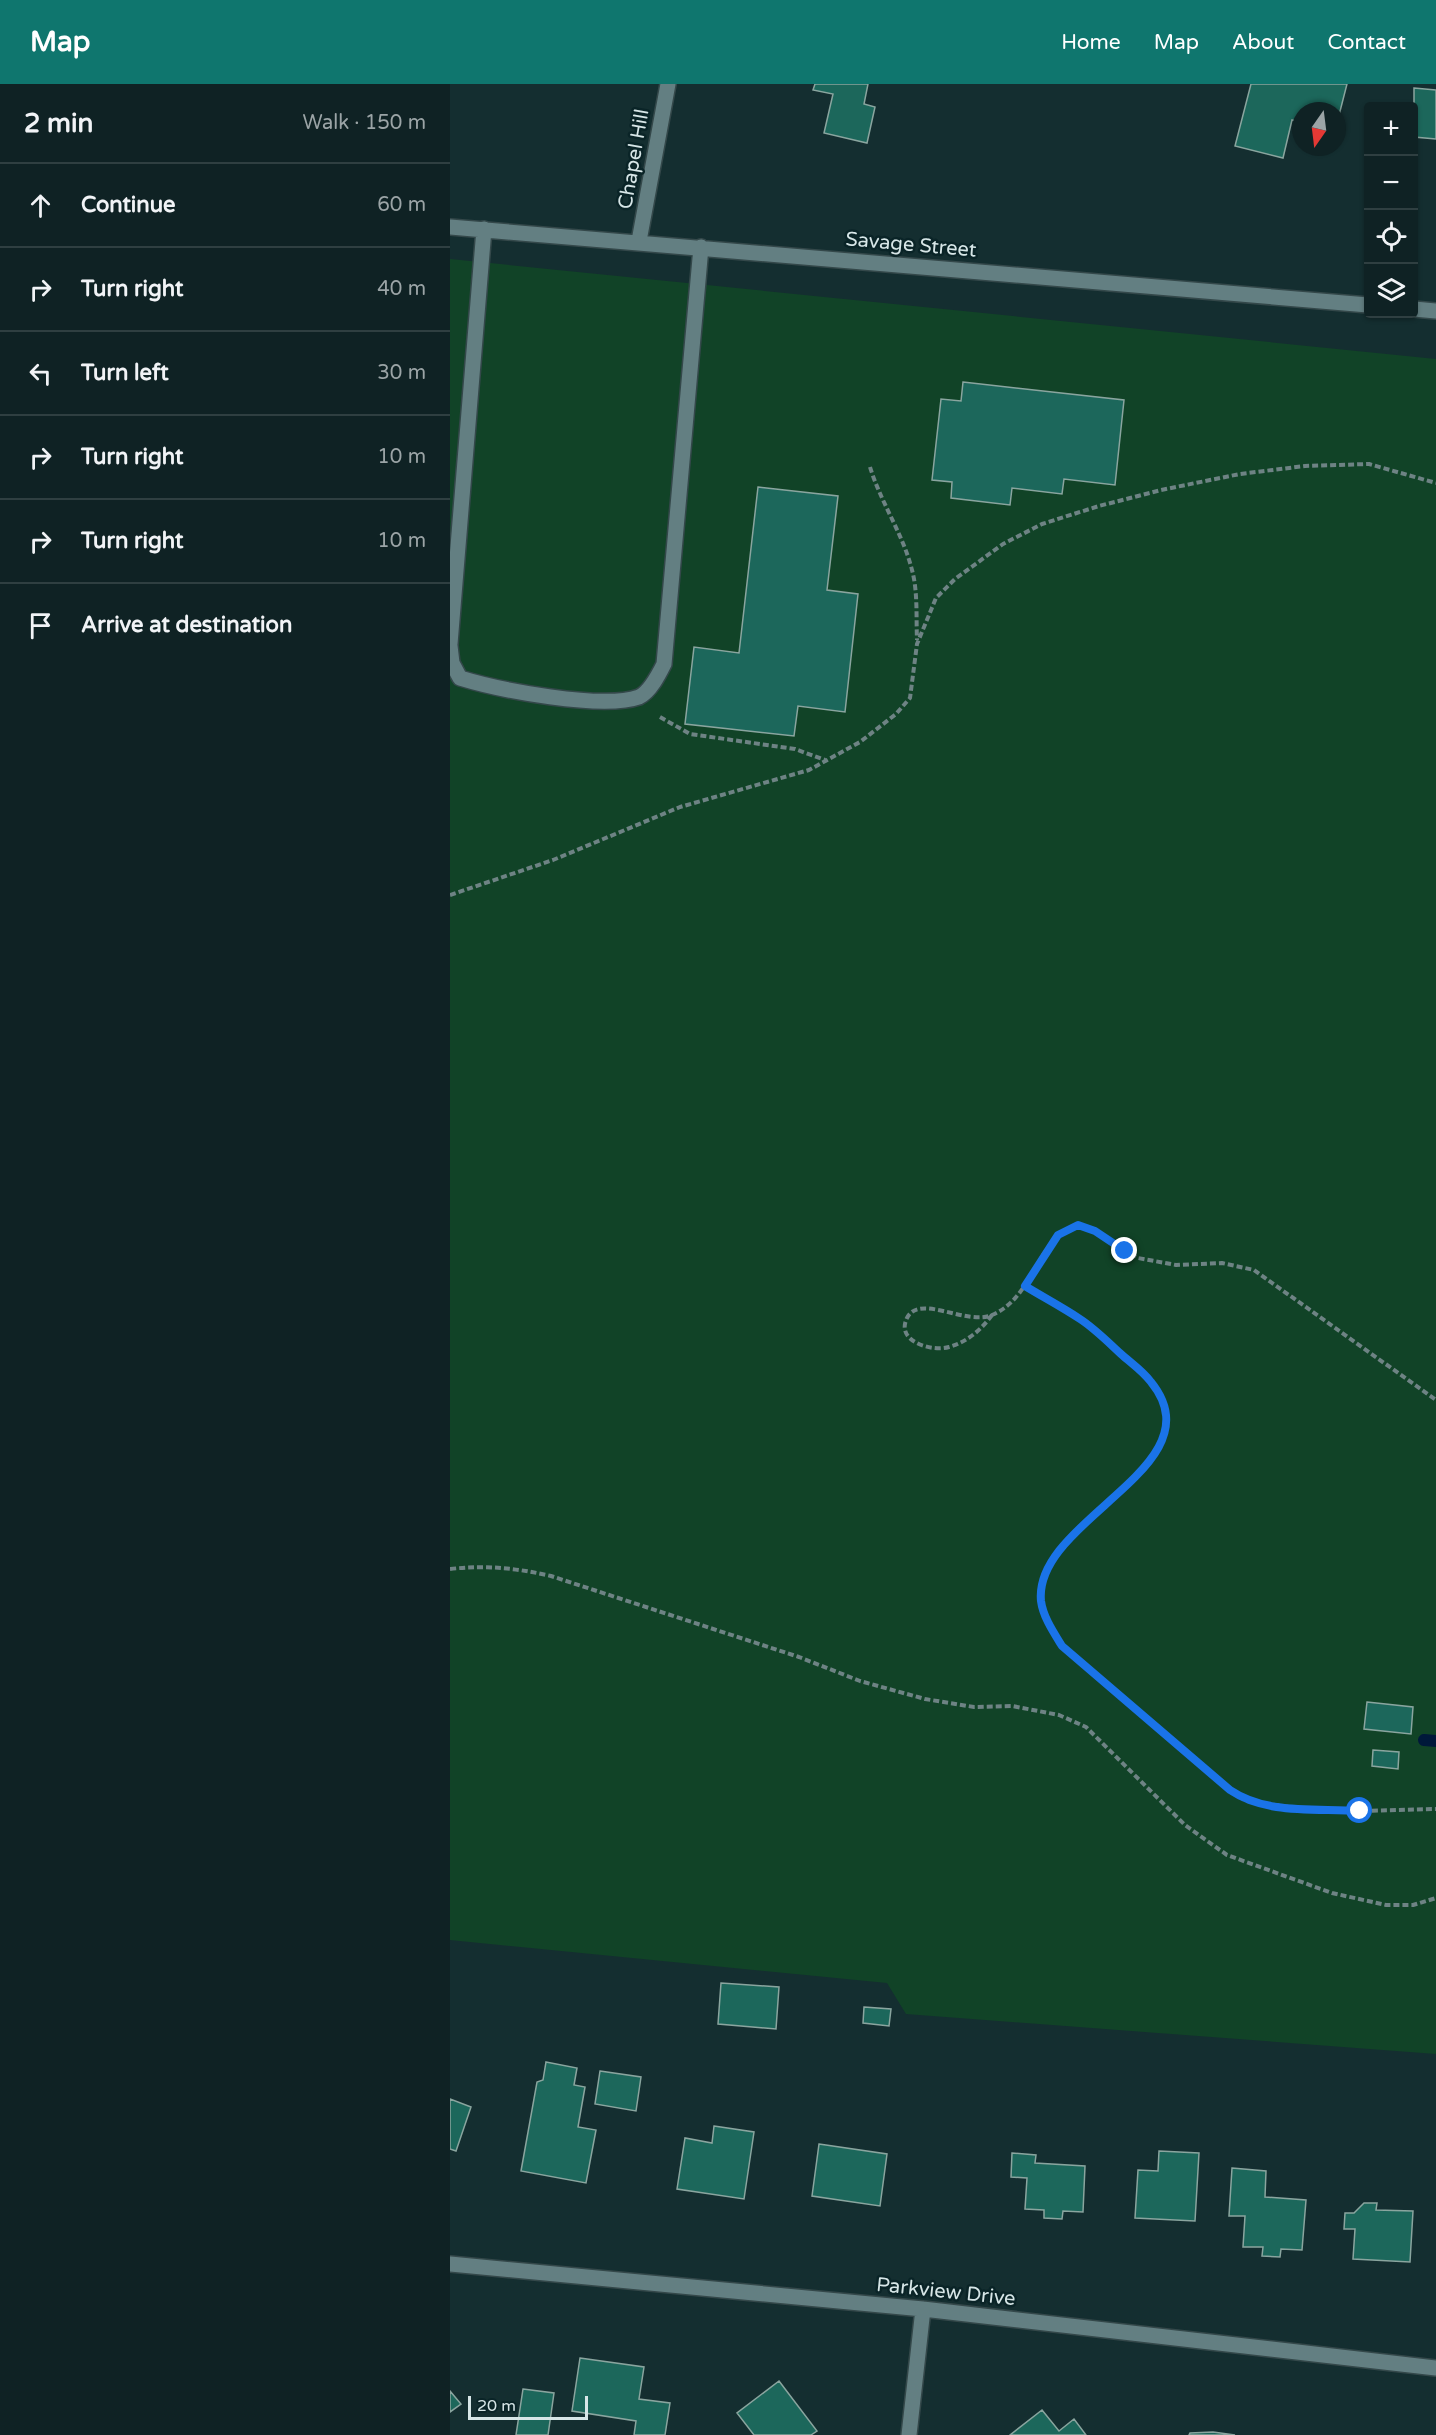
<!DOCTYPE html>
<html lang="en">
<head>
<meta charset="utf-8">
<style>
	:root { --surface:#0f2224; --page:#182a2c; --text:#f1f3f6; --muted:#9ba4a6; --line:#2f3f41; --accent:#0f766e }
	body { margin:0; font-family:"Varela Round",sans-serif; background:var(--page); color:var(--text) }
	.controls { position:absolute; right:18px; top:18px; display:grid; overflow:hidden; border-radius:6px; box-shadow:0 2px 4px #0004 }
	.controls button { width:54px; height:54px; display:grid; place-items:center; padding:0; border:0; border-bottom:2px solid var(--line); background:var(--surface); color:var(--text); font:30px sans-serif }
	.compass { position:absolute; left:842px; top:18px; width:54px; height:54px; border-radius:50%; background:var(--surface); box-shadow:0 2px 4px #0004; rotate:194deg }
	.scale { position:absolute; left:18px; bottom:15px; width:120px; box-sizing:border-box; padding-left:6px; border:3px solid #d7e6e7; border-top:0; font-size:16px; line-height:21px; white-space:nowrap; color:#d7e6e7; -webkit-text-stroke:4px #0a2427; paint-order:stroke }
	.stop { position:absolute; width:18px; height:18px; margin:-14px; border:4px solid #1a73e8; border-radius:50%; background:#fff }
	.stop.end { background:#1a73e8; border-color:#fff; box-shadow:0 2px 6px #0008 }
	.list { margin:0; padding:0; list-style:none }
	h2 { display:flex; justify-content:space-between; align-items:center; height:78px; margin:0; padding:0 24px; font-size:26px }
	h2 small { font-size:20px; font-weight:400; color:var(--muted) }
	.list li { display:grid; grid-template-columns:39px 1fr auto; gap:18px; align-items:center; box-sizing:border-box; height:84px; padding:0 24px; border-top:2px solid var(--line) }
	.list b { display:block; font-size:22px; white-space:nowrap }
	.list em { font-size:20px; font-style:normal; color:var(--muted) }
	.icon { flex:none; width:33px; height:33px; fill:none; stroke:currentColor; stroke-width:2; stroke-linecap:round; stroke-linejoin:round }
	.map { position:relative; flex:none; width:986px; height:2351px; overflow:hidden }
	header { display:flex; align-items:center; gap:36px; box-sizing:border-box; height:84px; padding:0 30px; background:var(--accent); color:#fff }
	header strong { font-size:28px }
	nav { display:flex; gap:33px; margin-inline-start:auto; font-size:21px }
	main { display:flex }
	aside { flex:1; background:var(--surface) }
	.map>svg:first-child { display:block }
	.green { fill:#114327 }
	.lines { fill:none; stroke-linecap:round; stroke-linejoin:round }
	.stream { stroke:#00183a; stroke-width:12 }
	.building { fill:#1c675b; stroke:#8aa59f; stroke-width:1.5 }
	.minor-casing { stroke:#34484a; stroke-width:18 }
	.path { stroke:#6e8384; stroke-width:4; stroke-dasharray:6 3; stroke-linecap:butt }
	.minor { stroke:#637f82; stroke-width:15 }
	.route { stroke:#1a73e8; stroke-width:8 }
	.labels { text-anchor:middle; stroke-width:5; stroke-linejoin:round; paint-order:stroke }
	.street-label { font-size:20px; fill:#d7e6e7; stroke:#0a2427 }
</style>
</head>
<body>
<header>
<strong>Map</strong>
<nav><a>Home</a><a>Map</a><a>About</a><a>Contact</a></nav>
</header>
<main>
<aside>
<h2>2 min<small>Walk · 150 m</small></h2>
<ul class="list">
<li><svg class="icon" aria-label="ahead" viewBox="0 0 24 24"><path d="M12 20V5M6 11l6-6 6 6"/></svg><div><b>Continue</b></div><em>60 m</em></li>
<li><svg class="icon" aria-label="right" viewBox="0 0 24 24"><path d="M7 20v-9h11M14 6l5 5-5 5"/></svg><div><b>Turn right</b></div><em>40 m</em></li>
<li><svg class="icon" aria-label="left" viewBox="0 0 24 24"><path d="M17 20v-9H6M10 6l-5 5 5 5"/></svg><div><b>Turn left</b></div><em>30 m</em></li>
<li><svg class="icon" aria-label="right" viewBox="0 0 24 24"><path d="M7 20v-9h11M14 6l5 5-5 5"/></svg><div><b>Turn right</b></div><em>10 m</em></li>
<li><svg class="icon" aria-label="right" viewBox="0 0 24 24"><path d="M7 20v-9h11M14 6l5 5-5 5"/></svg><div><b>Turn right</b></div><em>10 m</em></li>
<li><svg class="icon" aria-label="arrive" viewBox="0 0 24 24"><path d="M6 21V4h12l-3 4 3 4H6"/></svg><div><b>Arrive at destination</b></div></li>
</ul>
</aside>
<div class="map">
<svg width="986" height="2351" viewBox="0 0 986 2351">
	<rect width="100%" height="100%" fill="#142e30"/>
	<path class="green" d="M0 175 986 275V1970L456 1930 437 1899 0 1856Z"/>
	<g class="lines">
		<path class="stream" d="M974 1656 986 1657"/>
	</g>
	<path class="building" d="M365 0H418L414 20 425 23 417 59 374 49 383 10 363 6Z
		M801 0H897L887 39V27H851V38L842 36 833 74 785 62Z
		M964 4 986 6V55L964 53Z
		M513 298 674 316 665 401 614 395 612 410 562 404 560 421 501 414 502 398 482 396 491 315 511 317Z
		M308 403 388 412 377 506 408 510 395 628 348 622 344 652 235 640 244 563 289 569Z
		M917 1618 963 1623 961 1650 914 1645Z
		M923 1666 949 1668 948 1685 922 1682Z
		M271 1899 329 1903 326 1945 268 1940Z
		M414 1923 441 1925 439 1942 413 1939Z
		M96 1978 127 1984 124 2001 135 2003 128 2043 146 2046 136 2099 71 2087 87 1998 93 1996Z
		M150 1987 191 1993 186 2027 145 2020Z
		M0 2015 21 2023 6 2067 0 2065Z
		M264 2042 304 2048 294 2115 227 2105 235 2054 262 2059Z
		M369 2060 437 2070 430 2122 362 2112Z
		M709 2067 749 2069 745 2137 685 2134 688 2086 708 2087Z
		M562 2069 586 2071 585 2079 635 2082 633 2128 613 2127 612 2135 594 2134V2126L575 2125 577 2094 561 2093Z
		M782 2084 816 2087 815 2113 856 2116 852 2166 831 2165 830 2173 812 2172 813 2163H793L795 2132H779Z
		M914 2119H927L926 2126 963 2127 960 2178 903 2175 905 2145H894L895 2129H904Z
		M130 2274 194 2283 189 2315 220 2319 215 2351H184L186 2337 122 2327Z
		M329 2297 367 2347 361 2351H304L287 2329Z
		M73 2305 104 2309 98 2351H66Z
		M0 2307 11 2320 0 2328Z
		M592 2326 609 2347 624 2335 636 2351H560Z
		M763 2348 785 2351H739L740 2349Z"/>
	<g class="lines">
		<defs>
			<path id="minor" d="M0 143 918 221
				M189 157 218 0
				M964 225 986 227
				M0 560 34 145
				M0 562 2 579 10 594C49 606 152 626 189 613 200 608 209 590 214 580L251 163
				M0 2180 473 2225 986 2284
				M459 2351 473 2225"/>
		</defs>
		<use href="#minor" class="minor-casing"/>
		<path class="path" d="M420 383C431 419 453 450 462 486 468 508 466 534 467 556
			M210 633 240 650 345 665 375 676
			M0 811 103 776 230 723 359 686 410 658 446 630 460 614 467 560 486 514 505 495 553 460 592 440 649 422 711 406 790 390 855 382 919 380 986 399
			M575 1201C593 1213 612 1223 630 1235 646 1245 660 1260 674 1273 683 1281 694 1289 701 1298 770 1382 583 1435 591 1517 593 1533 604 1549 612 1562L780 1706 796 1717 854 1725 910 1727 986 1725
			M542 1231C531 1246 517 1258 499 1263 483 1268 445 1258 457 1234 469 1209 516 1242 542 1231 576 1217 585 1175 608 1151 613 1146 622 1143 628 1141L645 1147 688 1174 726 1181 772 1179 804 1186 986 1316
			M0 1485C36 1481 66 1484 101 1492L349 1573 410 1597 475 1615 524 1623 562 1622 609 1631 636 1643 735 1741 777 1771 882 1809 936 1821H963L986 1814"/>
		<use href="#minor" class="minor"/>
	</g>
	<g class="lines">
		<path class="route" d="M675 1167 645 1147 628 1141 608 1151 575 1202C593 1213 612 1223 630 1235 644 1244 658 1258 671 1270 681 1279 693 1287 701 1298 770 1383 583 1435 591 1517 593 1533 604 1549 612 1562L780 1706C817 1731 866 1724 910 1727"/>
	</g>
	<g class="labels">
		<g class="street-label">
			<text transform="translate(183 75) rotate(-80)" y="7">Chapel Hill</text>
			<text transform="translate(461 160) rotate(5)" y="7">Savage Street</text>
			<text transform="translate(496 2207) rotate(6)" y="7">Parkview Drive</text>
		</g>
	</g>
</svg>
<div class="controls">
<button>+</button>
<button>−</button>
<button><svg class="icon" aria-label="locate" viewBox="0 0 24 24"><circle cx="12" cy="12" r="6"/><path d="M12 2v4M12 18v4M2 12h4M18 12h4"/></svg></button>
<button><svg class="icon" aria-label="layers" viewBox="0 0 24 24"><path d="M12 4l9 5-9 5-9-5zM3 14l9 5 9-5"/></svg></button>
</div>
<svg class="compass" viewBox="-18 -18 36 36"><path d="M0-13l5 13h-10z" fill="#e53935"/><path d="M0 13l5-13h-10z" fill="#9ba4a6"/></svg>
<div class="scale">20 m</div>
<div class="stop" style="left:910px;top:1727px"></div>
<div class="stop end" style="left:675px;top:1167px"></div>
</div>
</main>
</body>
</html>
